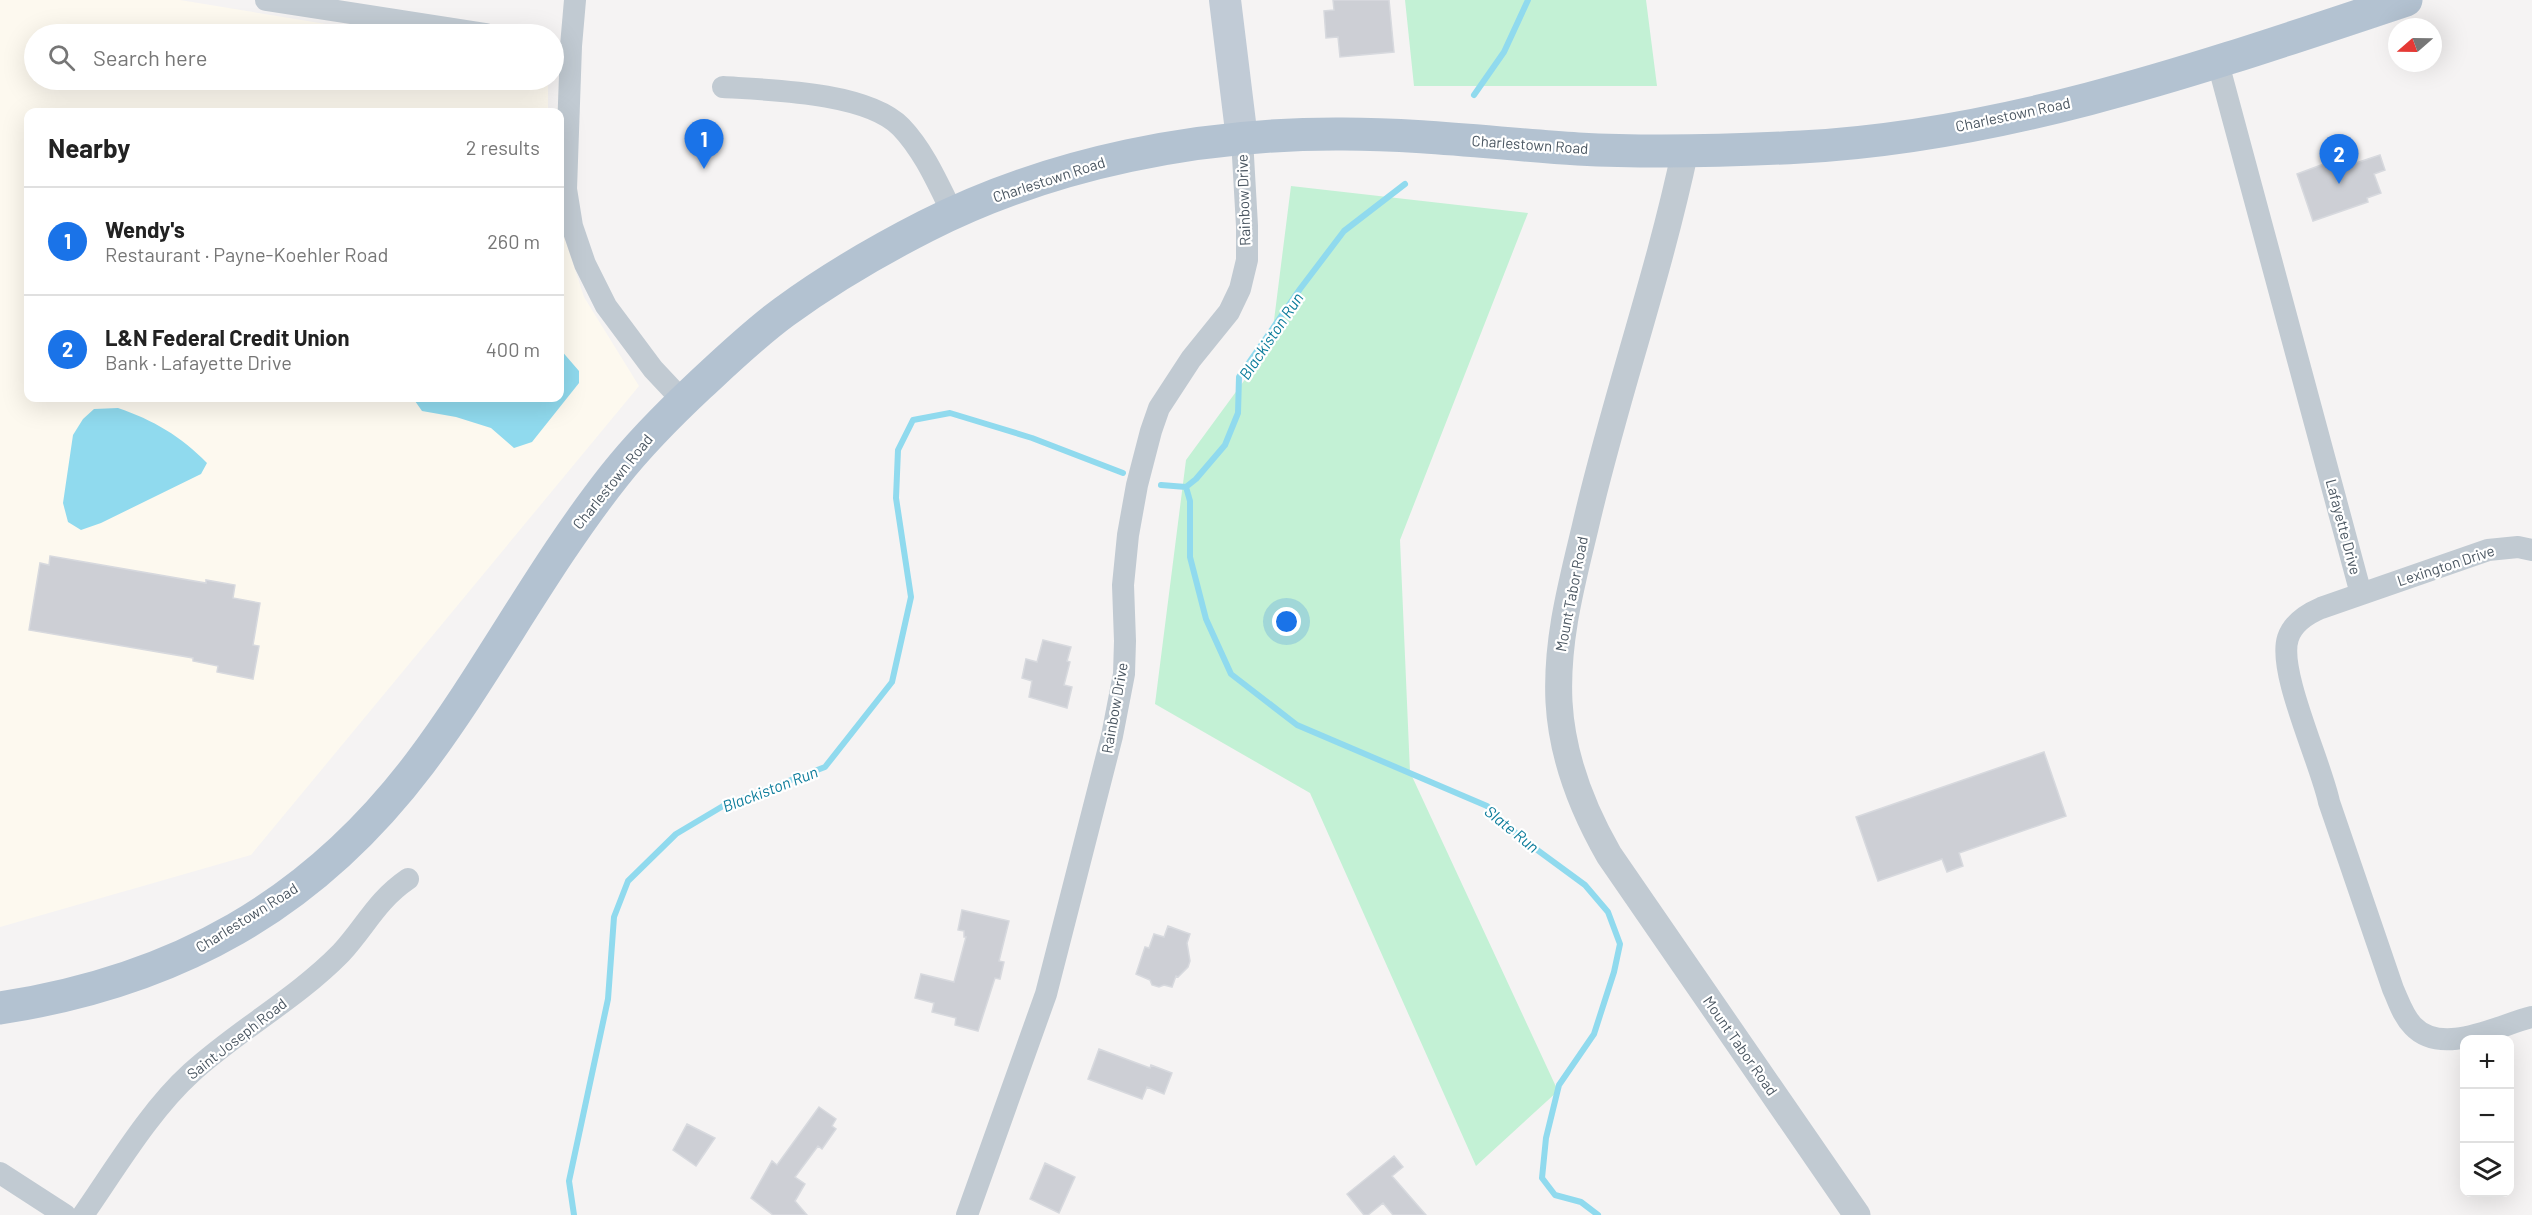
<!DOCTYPE html>
<html lang="en">
<head>
<meta charset="utf-8">
<style>
	:root { --surface:#fff; --page:#f6f6f6; --text:#222; --muted:#767676; --line:#e0e0e0; --accent:#1a73e8 }
	body { margin:0; font-family:Barlow,sans-serif; background:var(--page); color:var(--text) }
	.controls { position:absolute; right:18px; bottom:18px; display:grid; overflow:hidden; border-radius:12px; box-shadow:0 6px 24px #0002 }
	.controls button { width:54px; height:54px; display:grid; place-items:center; padding:0; border:0; border-bottom:2px solid var(--line); background:var(--surface); color:var(--text); font:30px sans-serif }
	.compass { position:absolute; left:2388px; top:18px; width:54px; height:54px; border-radius:50%; background:var(--surface); box-shadow:0 6px 24px #0002; rotate:250deg }
	.you { position:absolute; left:1287px; top:622px; width:21px; height:21px; margin:-15px; border:4px solid #fff; border-radius:50%; background:#1a73e8; box-shadow:0 0 0 9px #1a73e833 }
	.badge { display:grid; place-items:center; width:39px; height:39px; border-radius:50%; background:var(--accent); color:#fff; font-size:20px; font-weight:700 }
	.pin { position:absolute; translate:-50% -50px; filter:drop-shadow(0 2px 3px #0008) }
	.pin::after { content:''; position:absolute; top:32px; width:21px; height:18px; background:inherit; clip-path:polygon(0 0,100% 0,50% 100%) }
	.list { margin:0; padding:0; list-style:none }
	h2 { display:flex; justify-content:space-between; align-items:center; height:78px; margin:0; padding:0 24px; font-size:26px }
	h2 small { font-size:20px; font-weight:400; color:var(--muted) }
	.list li { display:grid; grid-template-columns:39px 1fr auto; gap:18px; align-items:center; box-sizing:border-box; height:108px; padding:0 24px; border-top:2px solid var(--line) }
	.list b { display:block; font-size:22px; white-space:nowrap }
	.list p { margin:0; font-size:20px; white-space:nowrap; color:var(--muted) }
	.list em { font-size:20px; font-style:normal; color:var(--muted) }
	.icon { flex:none; width:33px; height:33px; fill:none; stroke:currentColor; stroke-width:2; stroke-linecap:round; stroke-linejoin:round }
	.map { position:relative; flex:none; width:2532px; height:1215px; overflow:hidden }
	.search { position:absolute; background:var(--surface); box-shadow:0 6px 24px #0002; left:24px; top:24px; width:540px; height:66px; display:flex; align-items:center; gap:15px; box-sizing:border-box; padding:0 21px; border-radius:33px; color:var(--muted); font-size:22px }
	.panel { position:absolute; background:var(--surface); box-shadow:0 6px 24px #0002; left:24px; top:108px; width:540px; height:294px; border-radius:12px }
	.map>svg:first-child { display:block }
	.commercial { fill:#fdf9ef }
	.green { fill:#c3f1d5 }
	.water { fill:#90daee }
	.lines { fill:none; stroke-linecap:round; stroke-linejoin:round }
	.stream { stroke:#90daee; stroke-width:6 }
	.building { fill:#cdcfd5; stroke:#d7d9de; stroke-width:1.5 }
	.minor { stroke:#c1cad2; stroke-width:22 }
	.tertiary { stroke:#c1cad2; stroke-width:27 }
	.secondary { stroke:#c1cbd6; stroke-width:32 }
	.primary { stroke:#b3c2d1; stroke-width:33 }
	.labels { text-anchor:middle; stroke-width:4.5; stroke-linejoin:round; paint-order:stroke }
	.street-label { font-size:15px; fill:#4a5661; stroke:#fff }
	.water-label { font-size:16px; font-style:italic; fill:#0c7c9b; stroke:#fff }
</style>
</head>
<body>
<div class="map">
<svg width="2532" height="1215" viewBox="0 0 2532 1215">
	<rect width="100%" height="100%" fill="#f5f3f3"/>
	<path class="commercial" d="M0 0H180L387 34H34V80H548V112H28V398H560V223L584 297 639 386 251 855 0 927Z"/>
	<path class="green" d="M1405 0H1646L1657 86H1414Z
		M1291 186 1528 213 1400 540 1410 772 1558 1091 1476 1166 1310 793 1155 704 1186 460 1271 344Z"/>
	<path class="water" d="M560 349 579 371V383L532 442 514 448 491 428 456 417 422 411 415 401 416 398H560Z
		M118 408C153 420 181 436 207 463L201 474 101 523 81 530 68 522 63 503 73 435 83 419 94 409Z"/>
	<g class="lines">
		<path class="stream" d="M1474 95 1504 52 1528 0
			M1161 485 1186 487 1196 479 1225 445 1238 413 1239 377 1300 289 1344 231 1405 184
			M1186 487 1190 501V557L1206 619 1231 674 1297 725 1487 806 1521 838 1585 885 1608 912 1620 944 1614 972 1594 1034 1559 1085 1546 1138 1542 1178 1555 1195 1581 1202 1598 1215
			M574 1215 569 1181 608 999 614 917 628 881 676 834 723 806 825 767 892 682 911 597 896 498 898 450 913 420 950 413 1032 438 1123 473"/>
	</g>
	<path class="building" d="M1333 0H1389L1394 52 1340 57 1338 37 1326 38 1324 11 1334 10Z
		M2380 155 2385 170 2374 174 2381 193 2367 198 2368 202 2313 221 2297 174 2345 156 2346 159 2353 157 2356 163Z
		M50 556 206 583V580L235 585 233 598 260 603 253 645 259 646 253 679 217 672 218 666 193 661V658L29 630 40 563 49 565Z
		M1043 640 1071 647 1067 661 1070 662 1064 685 1072 687 1067 708 1029 697 1032 681 1022 678 1026 659 1037 662Z
		M2044 752 2066 816 1959 853 1963 866 1947 872 1942 859 1878 881 1856 817Z
		M962 910 1009 921 999 961 1004 962 1000 979 995 978 978 1031 955 1025 956 1018 932 1012 934 1003 915 998 921 974 954 982 966 937H964V931L958 930Z
		M1168 926 1190 934 1187 943 1190 961 1188 967 1178 977 1176 976 1172 987 1164 985 1159 987 1152 985 1150 980 1136 974 1145 947 1149 948 1154 934 1164 937Z
		M1099 1049 1150 1068 1151 1065 1172 1073 1164 1094 1147 1087 1142 1099 1088 1079Z
		M819 1107 836 1119 832 1126 836 1129 822 1149 818 1146 795 1177 805 1184 795 1201 807 1215H773L751 1198 772 1161 777 1165Z
		M687 1124 715 1138 696 1166 673 1150Z
		M1394 1156 1403 1167 1392 1176 1426 1215H1393L1383 1203 1368 1215H1364L1347 1194Z
		M1045 1163 1075 1177 1059 1213 1030 1199Z"/>
	<g class="lines">
		<path class="minor" d="M266 0 486 34
			M575 0 571 46 566 189 572 226 585 264 606 306 653 369 683 401
			M2218 63 2361 594
			M723 87C769 90 867 92 901 127 924 151 938 184 953 214
			M2532 550 2518 547 2488 550 2321 608C2307 614 2293 623 2288 638 2277 671 2321 763 2329 802L2393 989C2399 1002 2403 1016 2413 1026 2442 1057 2499 1025 2532 1017
			M0 1173 65 1215
			M83 1215C115 1169 150 1110 191 1073 238 1030 296 999 341 953 366 926 376 901 408 879
			M967 1215 1046 994 1112 736 1124 674 1125 641 1123 585 1128 535 1137 485 1151 431 1159 408 1191 359 1229 312 1240 289 1247 260V226L1242 139"/>
		<path class="tertiary" d="M1685 151C1658 279 1614 401 1585 528 1571 586 1556 642 1559 702 1562 757 1582 808 1609 855L1857 1215"/>
		<path class="secondary" d="M1225 0 1242 139"/>
		<path class="primary" d="M0 1008C176 981 312 906 420 763 489 671 542 567 614 476 640 443 669 414 700 385 727 360 754 334 784 312 829 279 877 251 926 226 1052 162 1202 133 1343 134 1421 134 1500 144 1578 149 1652 153 1727 151 1801 147 2009 136 2210 65 2406 0"/>
	</g>
	<g class="labels">
		<g class="street-label">
			<text transform="translate(2013 115) rotate(-12)" y="5">Charlestown Road</text>
			<text transform="translate(1530 145) rotate(4)" y="5">Charlestown Road</text>
			<text transform="translate(1049 180) rotate(-18)" y="5">Charlestown Road</text>
			<text transform="translate(1244 200) rotate(-92)" y="5">Rainbow Drive</text>
			<text transform="translate(613 482) rotate(-51)" y="5">Charlestown Road</text>
			<text transform="translate(2343 527) rotate(75)" y="5">Lafayette Drive</text>
			<text transform="translate(2446 566) rotate(-18)" y="5">Lexington Drive</text>
			<text transform="translate(1572 594) rotate(-79)" y="5">Mount Tabor Road</text>
			<text transform="translate(1115 708) rotate(-80)" y="5">Rainbow Drive</text>
			<text transform="translate(247 918) rotate(-32)" y="5">Charlestown Road</text>
			<text transform="translate(237 1039) rotate(-38)" y="5">Saint Joseph Road</text>
			<text transform="translate(1740 1046) rotate(55)" y="5">Mount Tabor Road</text>
		</g>
		<g class="water-label">
			<text transform="translate(1271 336) rotate(-56)" y="6">Blackiston Run</text>
			<text transform="translate(770 789) rotate(-21)" y="6">Blackiston Run</text>
			<text transform="translate(1512 829) rotate(39)" y="6">Slate Run</text>
		</g>
	</g>
</svg>
<div class="controls">
<button>+</button>
<button>−</button>
<button><svg class="icon" aria-label="layers" viewBox="0 0 24 24"><path d="M12 4l9 5-9 5-9-5zM3 14l9 5 9-5"/></svg></button>
</div>
<svg class="compass" viewBox="-18 -18 36 36"><path d="M0-13l5 13h-10z" fill="#e53935"/><path d="M0 13l5-13h-10z" fill="#767676"/></svg>
<div class="you"></div>
<div class="pin badge" style="left:704px;top:169px">1</div>
<div class="pin badge" style="left:2339px;top:184px">2</div>
<div class="search"><svg class="icon" aria-label="search" viewBox="0 0 24 24"><circle cx="10" cy="10" r="6"/><path d="M15 15l6 6"/></svg>Search here</div>
<section class="panel">
<h2>Nearby<small>2 results</small></h2>
<ul class="list">
<li><span class="badge">1</span><div><b>Wendy's</b><p>Restaurant · Payne-Koehler Road</p></div><em>260 m</em></li>
<li><span class="badge">2</span><div><b>L&amp;N Federal Credit Union</b><p>Bank · Lafayette Drive</p></div><em>400 m</em></li>
</ul>
</section>
</div>
</body>
</html>
